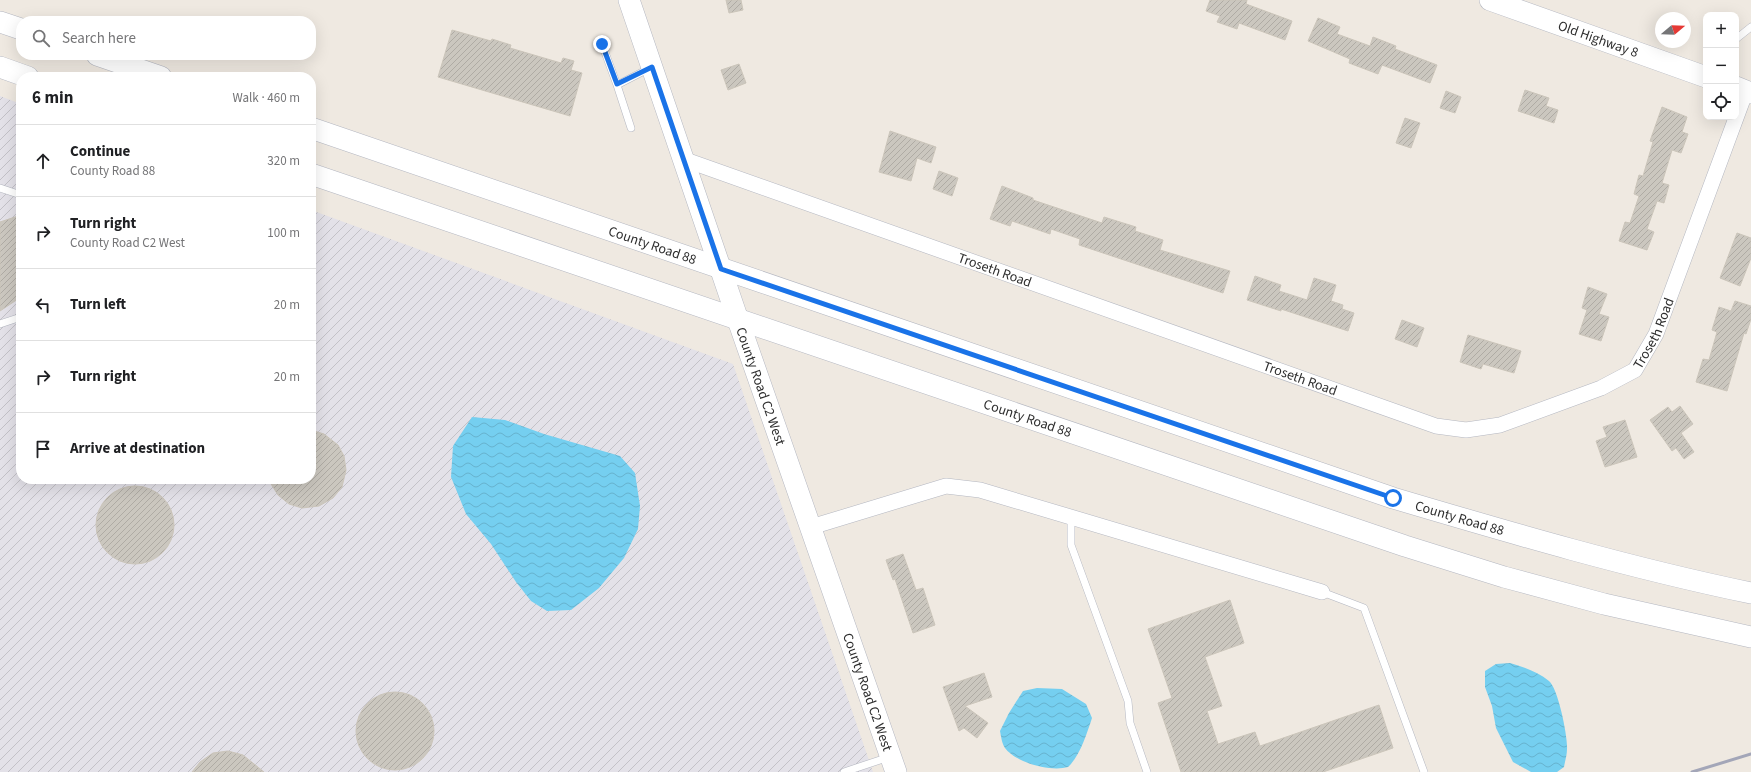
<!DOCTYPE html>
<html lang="en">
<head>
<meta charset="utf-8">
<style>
	:root { --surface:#fff; --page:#f2f2f2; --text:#202124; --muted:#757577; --line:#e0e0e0 }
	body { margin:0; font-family:"Source Sans 3",sans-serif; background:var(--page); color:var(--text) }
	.controls { position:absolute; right:12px; top:12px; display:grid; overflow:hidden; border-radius:8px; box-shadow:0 4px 16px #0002 }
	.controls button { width:36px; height:36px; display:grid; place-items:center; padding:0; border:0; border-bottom:1px solid var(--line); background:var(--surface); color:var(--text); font:20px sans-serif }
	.compass { position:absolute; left:1655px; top:12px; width:36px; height:36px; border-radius:50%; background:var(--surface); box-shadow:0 4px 16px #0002; rotate:71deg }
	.stop { position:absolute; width:12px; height:12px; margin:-9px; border:3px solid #1a73e8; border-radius:50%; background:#fff }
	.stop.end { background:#1a73e8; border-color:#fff; box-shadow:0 1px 4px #0008 }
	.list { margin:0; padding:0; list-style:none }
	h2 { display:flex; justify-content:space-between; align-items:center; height:52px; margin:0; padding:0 16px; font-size:17px }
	h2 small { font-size:13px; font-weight:400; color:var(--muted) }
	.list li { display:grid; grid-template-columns:26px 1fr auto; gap:12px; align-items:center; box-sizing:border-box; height:72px; padding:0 16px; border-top:1px solid var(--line) }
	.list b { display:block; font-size:15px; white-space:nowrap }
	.list p { margin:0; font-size:13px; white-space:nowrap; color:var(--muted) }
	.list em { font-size:13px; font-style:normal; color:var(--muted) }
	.icon { flex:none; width:22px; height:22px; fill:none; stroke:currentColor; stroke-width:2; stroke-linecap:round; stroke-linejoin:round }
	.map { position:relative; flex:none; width:1751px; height:772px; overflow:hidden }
	.search { position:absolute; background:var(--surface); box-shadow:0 4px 16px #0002; left:16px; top:16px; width:300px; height:44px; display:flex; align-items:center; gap:10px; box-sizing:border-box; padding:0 14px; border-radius:16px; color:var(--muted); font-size:15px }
	.panel { position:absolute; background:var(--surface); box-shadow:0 4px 16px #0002; left:16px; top:72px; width:300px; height:412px; border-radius:16px }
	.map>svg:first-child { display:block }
	.industrial { fill:url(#industrial-furrows) }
	.water { fill:url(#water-waves) }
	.building { fill:url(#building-hatch); stroke:#cbc5ba }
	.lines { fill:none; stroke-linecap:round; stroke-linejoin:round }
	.lane-casing { stroke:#b4b7c1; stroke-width:8 }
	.street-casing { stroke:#b4b7c1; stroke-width:16 }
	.secondary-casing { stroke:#b4b7c1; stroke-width:22 }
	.lane { stroke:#fff; stroke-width:7 }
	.street { stroke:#fff; stroke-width:15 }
	.secondary { stroke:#fff; stroke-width:21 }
	.rail { stroke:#a3a6b8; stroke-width:3 }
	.route { stroke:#1a73e8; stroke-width:5 }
	.labels { text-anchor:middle; stroke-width:3; stroke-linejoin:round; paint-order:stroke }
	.street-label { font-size:14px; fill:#2e2e2e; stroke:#fff }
</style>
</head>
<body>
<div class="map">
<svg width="1751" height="772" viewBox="0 0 1751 772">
	<defs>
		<pattern id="industrial-furrows" width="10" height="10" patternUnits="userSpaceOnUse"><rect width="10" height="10" fill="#e3e1e8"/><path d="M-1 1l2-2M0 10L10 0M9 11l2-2" fill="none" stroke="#c3c1c7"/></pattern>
		<pattern id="water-waves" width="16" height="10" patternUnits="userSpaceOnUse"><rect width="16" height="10" fill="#75cff0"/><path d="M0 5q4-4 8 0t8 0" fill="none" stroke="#66b2ce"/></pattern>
		<pattern id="building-hatch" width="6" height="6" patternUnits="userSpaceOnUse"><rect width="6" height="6" fill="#cbc7bf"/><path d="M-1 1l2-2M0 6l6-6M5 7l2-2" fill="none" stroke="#afaba4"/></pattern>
	</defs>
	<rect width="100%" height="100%" fill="#efe9e1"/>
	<path class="industrial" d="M0 96 21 104V479H311V210L733 364 873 772H0Z"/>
	<path class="water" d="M472 417 505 420 544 434 620 456 635 473 640 506 638 529 624 558 599 588 571 610 547 611 531 601 516 582 491 544 466 514 451 477 453 446Z
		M1510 663C1524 667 1538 672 1549 681 1558 688 1568 737 1567 749 1567 755 1565 761 1564 767L1557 772H1531L1513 762 1496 728 1492 706 1485 687V671L1496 664Z
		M1037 688 1062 689 1086 704 1092 718C1087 733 1080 756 1068 767 1051 772 1016 763 1005 748 1002 744 1001 736 1000 731L1009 713 1023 691Z"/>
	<path class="building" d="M726 0H741L743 10 729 13Z
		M1210 0H1247L1246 4 1292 21 1285 40 1239 23 1237 29 1217 22 1220 16 1206 11Z
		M1318 18 1340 27 1337 34 1370 46 1373 37 1396 46 1395 49 1437 65 1430 83 1382 65 1378 74 1349 63 1350 59 1308 41Z
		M452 30 491 41 492 39 511 45 510 48 561 63 563 58 574 61 571 70 582 73 570 116 438 77Z
		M739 64 746 83 728 90 721 70Z
		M1525 90 1549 98 1546 106 1558 110 1554 123 1518 111Z
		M1446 91 1461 97 1455 113 1440 108Z
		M1662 107 1687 117 1682 132 1688 134 1681 153 1672 150 1662 183 1669 185 1664 203 1657 201 1647 229 1654 232 1647 250 1619 241 1625 222 1630 223 1639 196 1634 194 1639 175 1643 176 1653 142 1650 141Z
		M1405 118 1420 123 1411 148 1396 143Z
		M890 131 936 147 931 163 917 158 911 181 879 172Z
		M939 171 958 178 952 196 933 189Z
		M1002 186 1033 198V200L1102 223 1104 217 1136 227 1135 231 1163 240 1160 250 1230 271 1223 293 1079 245 1080 239 1051 229 1050 234 1012 221 1010 226 990 219Z
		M21 215V297L0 311V222Z
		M1737 233 1751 238V258L1740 286 1720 278Z
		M1255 276 1281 285 1279 291 1307 300 1314 278 1336 285 1331 301 1343 305 1342 309 1354 313 1348 331 1281 309V311L1247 300Z
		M1588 287 1607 294 1599 314 1609 317 1601 341 1579 334 1587 310 1582 308Z
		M1735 301 1751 306V319L1746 334 1744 333 1727 391 1696 382 1703 359 1709 360 1717 332 1712 330 1719 307 1731 311Z
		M1402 320 1424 328 1417 347 1395 339Z
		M1468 335 1521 351 1514 373 1483 364 1481 369 1460 362Z
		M1680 406 1693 424 1681 433 1694 452 1684 459 1676 448 1672 451 1650 420 1668 407 1672 412Z
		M1625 420 1637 457 1605 467 1596 441 1607 437 1603 427Z
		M311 430 324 434 338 445 344 456 346 470 342 487 333 498 319 506 302 508 289 504 278 495 268 479H311Z
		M96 525a39 39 0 1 1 78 0a39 39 0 1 1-78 0Z
		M903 554 916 590 923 588 935 625 913 633 895 579 893 580 886 560Z
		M1230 600 1244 643 1205 657 1222 706 1207 711 1218 744 1255 732 1260 746 1379 705 1393 748 1323 772H1181L1158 703 1172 698 1148 629Z
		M984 673 992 697 965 706 988 723 977 738 964 728 959 731 943 687Z
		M356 731a39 39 0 1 1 78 0a39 39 0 1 1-78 0Z
		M228 751 243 755 264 772H192L200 762 213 753Z"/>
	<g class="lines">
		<defs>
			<path id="lane" d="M1736 39 1751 27
				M602 44 617 85
				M631 128 617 85 650 68
				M0 188 21 195
				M0 324 21 317
				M1071 518V545L1128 701 1130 723 1147 772
				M1322 592 1364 608 1424 772
				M844 772 889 757"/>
			<g id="street">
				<path id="s1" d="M683 159 1436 426 1466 430 1500 425 1601 388 1635 370 1656 334 1746 91"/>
				<path d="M811 527 946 486 980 490 1322 592"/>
			</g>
			<g id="secondary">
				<path id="s2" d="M629 0 738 320 896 772"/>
				<path id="s3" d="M1490 0 1706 77"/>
				<path d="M0 22 21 29"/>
				<path d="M97 55 161 77"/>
				<path d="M0 67 28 77"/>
				<path d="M1736 87 1751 93"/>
				<path id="s4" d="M311 128 1393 498C1511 533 1630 568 1751 593"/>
				<path id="s5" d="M311 174 1405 546 1504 577 1604 604 1751 637"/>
			</g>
		</defs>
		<use href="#lane" class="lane-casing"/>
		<use href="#street" class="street-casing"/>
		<use href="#secondary" class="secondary-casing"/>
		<use href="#lane" class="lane"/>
		<use href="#street" class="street"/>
		<use href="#secondary" class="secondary"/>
		<path class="rail" d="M1692 772 1751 754"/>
	</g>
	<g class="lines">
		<path class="route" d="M602 44 617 84 652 67 721 269 1393 498"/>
	</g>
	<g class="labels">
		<g class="street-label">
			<text dy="5" stroke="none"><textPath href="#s3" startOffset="115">Old Highway 8</textPath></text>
			<text dy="5" stroke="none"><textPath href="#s4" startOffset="361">County Road 88</textPath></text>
			<text dy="5" stroke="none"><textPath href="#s1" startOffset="331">Troseth Road</textPath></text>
			<text dy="5" stroke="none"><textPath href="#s1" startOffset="1051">Troseth Road</textPath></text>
			<text dy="5" stroke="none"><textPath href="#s1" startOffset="655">Troseth Road</textPath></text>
			<text dy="5" stroke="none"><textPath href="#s2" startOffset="408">County Road C2 West</textPath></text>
			<text dy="5" stroke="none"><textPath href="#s5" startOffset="757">County Road 88</textPath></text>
			<text dy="5" stroke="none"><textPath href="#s4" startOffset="1213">County Road 88</textPath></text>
			<text dy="5" stroke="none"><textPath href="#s2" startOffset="732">County Road C2 West</textPath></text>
		</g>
	</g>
</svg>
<div class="controls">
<button>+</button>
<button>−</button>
<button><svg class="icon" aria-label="locate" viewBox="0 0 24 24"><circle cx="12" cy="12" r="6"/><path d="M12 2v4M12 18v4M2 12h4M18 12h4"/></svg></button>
</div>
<svg class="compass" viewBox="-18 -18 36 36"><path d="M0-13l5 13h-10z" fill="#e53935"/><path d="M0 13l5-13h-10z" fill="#757577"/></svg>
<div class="stop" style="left:1393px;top:498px"></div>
<div class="stop end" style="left:602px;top:44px"></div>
<div class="search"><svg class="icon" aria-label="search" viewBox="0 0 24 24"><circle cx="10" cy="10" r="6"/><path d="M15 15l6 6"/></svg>Search here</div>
<section class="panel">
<h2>6 min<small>Walk · 460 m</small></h2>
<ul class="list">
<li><svg class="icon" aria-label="ahead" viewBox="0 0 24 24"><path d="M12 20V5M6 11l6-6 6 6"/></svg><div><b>Continue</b><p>County Road 88</p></div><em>320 m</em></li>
<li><svg class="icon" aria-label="right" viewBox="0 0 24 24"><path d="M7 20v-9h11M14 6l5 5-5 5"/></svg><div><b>Turn right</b><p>County Road C2 West</p></div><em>100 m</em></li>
<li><svg class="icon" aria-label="left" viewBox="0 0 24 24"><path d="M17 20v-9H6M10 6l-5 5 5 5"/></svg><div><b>Turn left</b></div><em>20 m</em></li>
<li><svg class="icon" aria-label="right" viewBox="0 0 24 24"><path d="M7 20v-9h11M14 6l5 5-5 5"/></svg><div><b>Turn right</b></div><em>20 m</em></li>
<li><svg class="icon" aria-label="arrive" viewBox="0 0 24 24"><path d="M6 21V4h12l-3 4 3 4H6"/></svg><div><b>Arrive at destination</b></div></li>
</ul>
</section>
</div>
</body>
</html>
